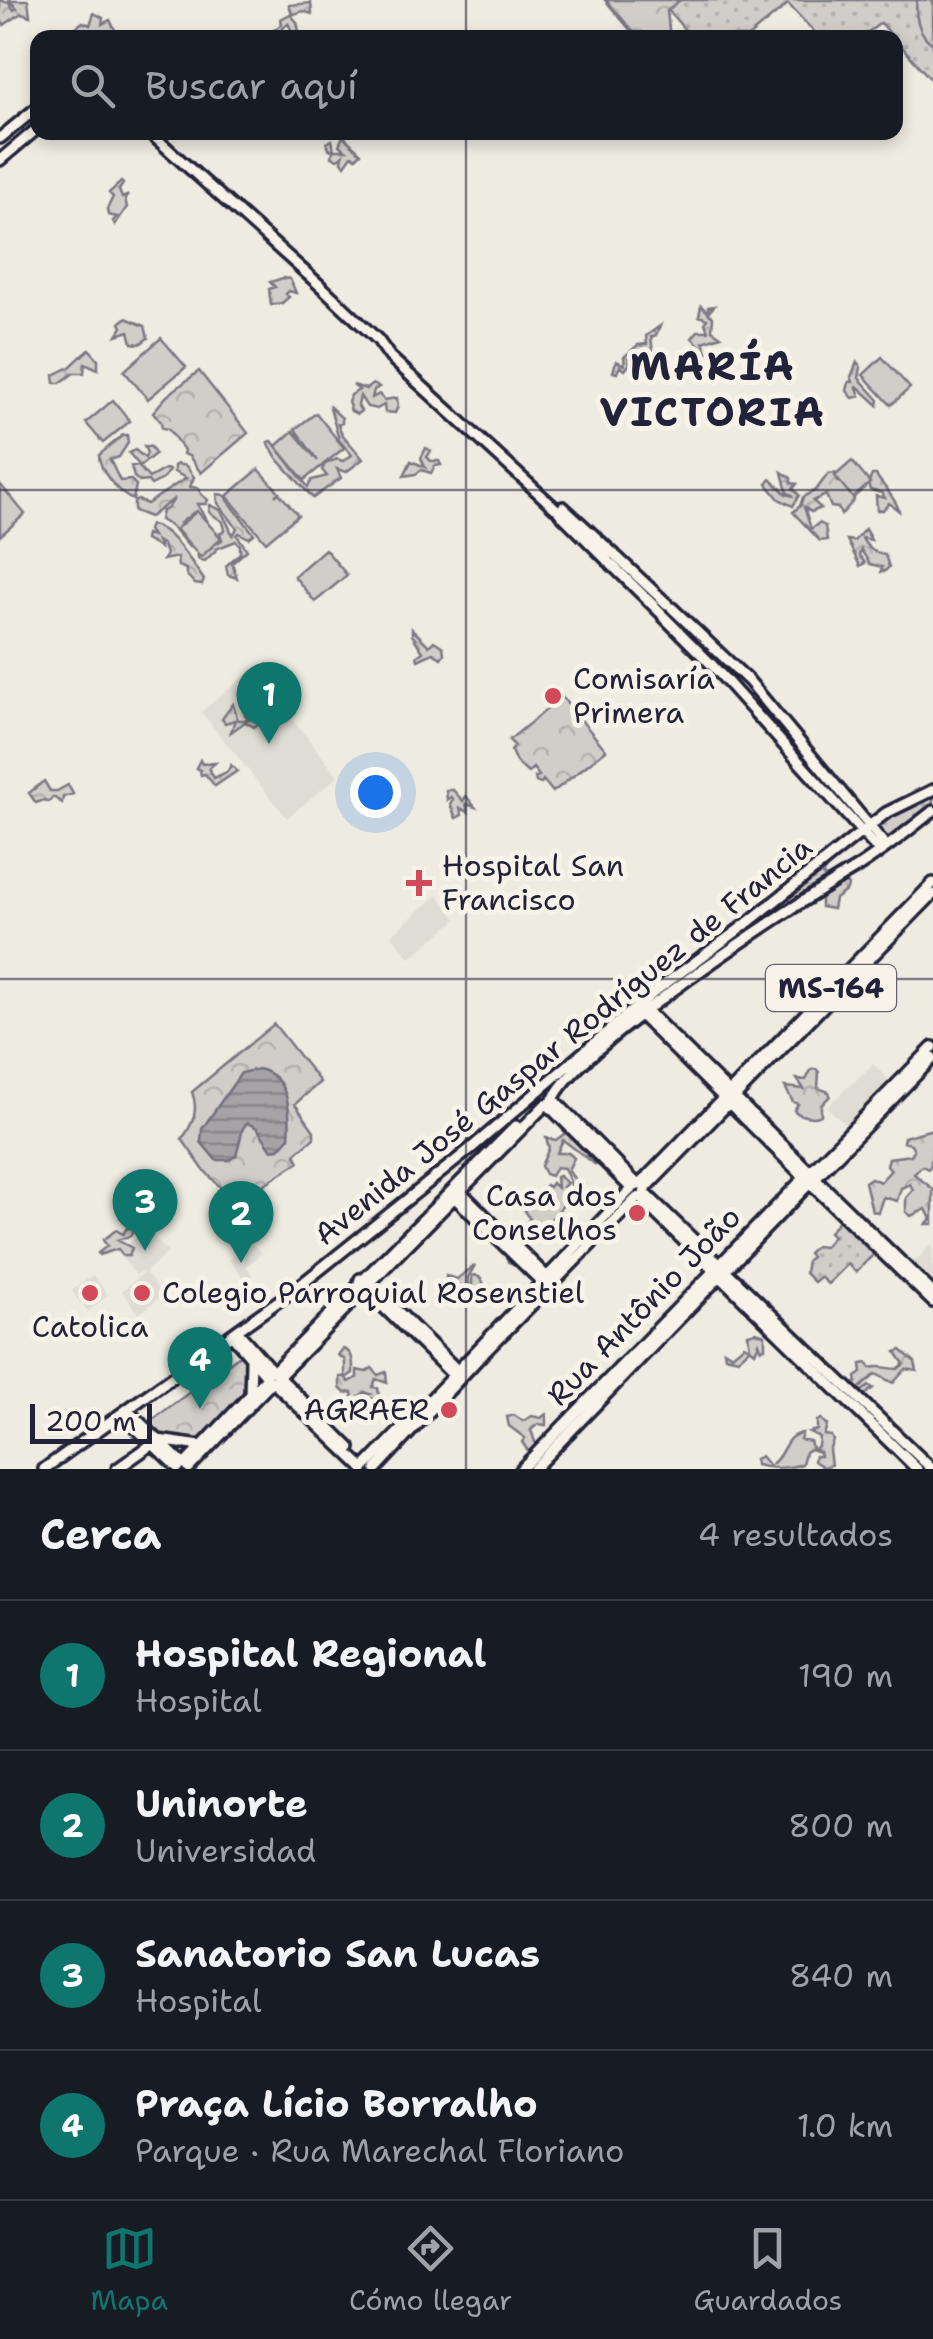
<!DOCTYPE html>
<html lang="es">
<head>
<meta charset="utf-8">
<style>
	:root { --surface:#171b24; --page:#242831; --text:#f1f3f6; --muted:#9ea1a6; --line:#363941; --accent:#0f766e }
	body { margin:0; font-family:"Shantell Sans",sans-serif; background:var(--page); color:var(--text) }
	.scale { position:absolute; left:30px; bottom:25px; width:122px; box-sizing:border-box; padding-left:10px; border:5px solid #22223b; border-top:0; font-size:28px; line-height:35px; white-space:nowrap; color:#22223b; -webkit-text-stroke:8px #f7f3e8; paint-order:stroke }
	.you { position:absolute; left:375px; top:792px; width:35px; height:35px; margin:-25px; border:8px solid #fff; border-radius:50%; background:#1a73e8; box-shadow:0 0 0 15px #1a73e833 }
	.badge { display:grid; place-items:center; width:65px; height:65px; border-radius:50%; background:var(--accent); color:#fff; font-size:32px; font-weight:700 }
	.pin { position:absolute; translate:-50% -82px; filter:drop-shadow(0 2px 5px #0008) }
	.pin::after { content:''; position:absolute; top:52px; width:35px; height:30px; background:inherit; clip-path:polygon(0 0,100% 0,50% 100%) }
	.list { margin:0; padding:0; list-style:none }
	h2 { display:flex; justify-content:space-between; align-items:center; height:130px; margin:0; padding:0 40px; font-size:42px }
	h2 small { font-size:32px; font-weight:400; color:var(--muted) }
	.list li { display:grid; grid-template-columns:65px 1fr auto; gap:30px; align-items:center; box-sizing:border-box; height:150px; padding:0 40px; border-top:2px solid var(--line) }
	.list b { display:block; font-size:38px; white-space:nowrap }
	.list p { margin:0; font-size:32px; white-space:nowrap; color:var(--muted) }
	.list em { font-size:32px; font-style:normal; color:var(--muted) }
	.icon { flex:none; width:55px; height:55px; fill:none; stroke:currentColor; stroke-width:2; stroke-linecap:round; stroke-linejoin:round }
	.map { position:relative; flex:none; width:933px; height:1469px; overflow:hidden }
	.search { position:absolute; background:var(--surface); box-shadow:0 5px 15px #0003; left:30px; right:30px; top:30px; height:110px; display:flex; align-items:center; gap:25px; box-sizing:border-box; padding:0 35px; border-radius:20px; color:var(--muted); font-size:38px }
	.sheet { height:730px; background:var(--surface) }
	nav { display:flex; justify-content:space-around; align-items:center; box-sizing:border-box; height:140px; border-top:2px solid var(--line); background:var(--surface); font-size:28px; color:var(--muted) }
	nav a { display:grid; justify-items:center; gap:5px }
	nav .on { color:var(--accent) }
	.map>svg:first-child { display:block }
	.built { fill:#dfdcd4 }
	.grass { fill:url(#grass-dots); stroke:#7a7882; stroke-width:2.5 }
	.forest { fill:url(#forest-crowns); stroke:#7a7882; stroke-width:2.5 }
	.pitch { fill:#d1cdc9; stroke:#7a7882; stroke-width:2.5 }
	.water { fill:url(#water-rules); stroke:#716f7b; stroke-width:2.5 }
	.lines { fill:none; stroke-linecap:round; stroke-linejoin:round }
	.major-casing { stroke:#22223b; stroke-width:16 }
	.major { stroke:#f7f3e8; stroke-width:9 }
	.grid { fill:none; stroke:#22223b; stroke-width:2.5; stroke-opacity:0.55 }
	.poi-dot { fill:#d1495b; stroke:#f7f3e8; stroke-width:4 }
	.labels { text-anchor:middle; stroke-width:10; stroke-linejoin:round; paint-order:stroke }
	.shield { fill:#f7f3e8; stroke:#62616f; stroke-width:2.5 }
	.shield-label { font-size:28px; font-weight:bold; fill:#22223b }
	.poi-label { font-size:30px; fill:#22223b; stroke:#f7f3e8; text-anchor:start }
	.street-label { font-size:30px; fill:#22223b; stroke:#f7f3e8 }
	.district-label { font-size:40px; font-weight:bold; letter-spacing:2.5px; fill:#22223b; stroke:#f7f3e8 }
</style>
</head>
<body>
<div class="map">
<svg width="933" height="1469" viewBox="0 0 933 1469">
	<defs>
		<pattern id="grass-dots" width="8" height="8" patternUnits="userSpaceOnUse" patternTransform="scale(2.5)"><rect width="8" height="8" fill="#d1cdc9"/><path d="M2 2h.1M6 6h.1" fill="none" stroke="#b3b0ae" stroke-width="1.8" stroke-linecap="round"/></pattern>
		<pattern id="forest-crowns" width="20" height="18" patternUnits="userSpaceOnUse" patternTransform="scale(2.5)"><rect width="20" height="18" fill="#d1cdc9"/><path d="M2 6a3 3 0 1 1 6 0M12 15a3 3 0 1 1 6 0" fill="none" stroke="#b3b0ae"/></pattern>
		<pattern id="water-rules" width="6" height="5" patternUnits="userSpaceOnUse" patternTransform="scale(2.5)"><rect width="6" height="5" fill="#a6a3a6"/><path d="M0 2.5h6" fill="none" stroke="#878488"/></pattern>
	</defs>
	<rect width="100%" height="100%" fill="#eeebe1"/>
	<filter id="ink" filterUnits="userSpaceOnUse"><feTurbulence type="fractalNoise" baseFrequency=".01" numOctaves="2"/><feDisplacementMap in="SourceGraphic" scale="20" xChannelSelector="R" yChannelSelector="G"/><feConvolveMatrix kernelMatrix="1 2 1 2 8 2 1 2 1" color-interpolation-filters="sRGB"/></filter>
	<g filter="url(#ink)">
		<path class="built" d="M252 670 338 776 287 818 201 712Z
			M438 895 457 919 410 958 391 935Z
			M873 1064 892 1084 847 1126 827 1107Z
			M147 1228 168 1253 145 1272 163 1295 139 1314 122 1291 143 1273 141 1271 136 1275 118 1253Z
			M251 1243 262 1253 246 1266 253 1276 247 1282 229 1260Z
			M933 1243V1286L911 1265Z
			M93 1275 108 1295 88 1311 72 1291Z"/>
		<path class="grass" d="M605 0H933V82L881 23 861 37H819L788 4 748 37H691L667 9 632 32Z
			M933 795V806L874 851 869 850 867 840 873 827Z
			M835 857 822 875 826 878 837 874 753 929 752 924Z
			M841 1218 876 1252 856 1272 848 1264 828 1284 820 1277 814 1282 805 1273 807 1260 811 1257 808 1253 816 1246 824 1247 833 1236 829 1232Z"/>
		<path class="forest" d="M0 0 9 3 14 10 17 8 9 0H28L30 16 22 13 4 25 0 19Z
			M606 0H680L667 11 670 38 638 37Z
			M917 0H933V44C919 35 914 16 917 0Z
			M311 3 312 14 303 11 291 15 297 22 299 31 292 32 288 23 283 28V35L274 30 282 24 281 19 292 13 289 5Z
			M94 13 103 18 102 24 110 20 117 34 107 31 101 36 96 31 93 34 96 37H74L76 27 83 22 90 25Z
			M343 136 361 153 356 158 352 155 345 165 342 162 343 155 338 159 332 157 333 150 329 149 327 143 332 140 334 150H346L339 145Z
			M121 182 123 184 119 190 122 198 128 195 125 199 127 207 115 225 113 221 117 217 108 215 107 209 113 197 109 193Z
			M283 278 290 279 296 293 289 291 286 294 289 297 282 303 271 305 269 289 275 287 270 282Z
			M701 306 708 312V307L714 306 708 313 713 317 712 330 721 336 703 342 708 353 692 338 698 331H708L705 323 707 319 699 316Z
			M126 318 145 326 148 338 140 344 132 343 129 331 117 335 122 327 120 323Z
			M660 326 656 335 651 337 654 360H660L669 380 653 360 646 359 645 351 628 358 630 364 625 370 620 366 617 373 613 372 616 361 625 365 624 357 638 345 647 344 646 336Z
			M89 349 98 359V369L85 363 84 373H74L60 383H55L54 375 70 367Z
			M857 362 861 367 859 378 879 400 878 405 856 385 860 396 853 398 847 391 849 382H853L851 377Z
			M199 371 248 433 201 473 189 456 183 454 184 450 168 429 162 428 161 422 153 412 167 396Z
			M373 384 379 387 374 390 372 398 379 394 384 400 397 398 398 406 395 413 385 412 384 405 377 409 367 407 360 396 358 406 361 411 357 414 351 411 348 402 351 395 359 390 353 385 366 389Z
			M330 407 342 418V423L338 424 342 434 363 459 346 472 337 469 341 478 313 498 277 458 268 442 272 441 308 487 312 480 327 476 322 470 325 464 337 459 343 461 352 455 339 440Z
			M123 435H127L128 443 119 457 110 460 120 481 131 480 136 485 133 500C119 494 99 471 99 455Z
			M144 446 151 447 155 454 139 467 149 478 165 469 169 470 163 479 151 485 148 481 140 482 134 477 131 466 139 465 129 453 135 450 145 458 147 453Z
			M426 448 431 451 427 457 431 461H439L441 465 435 466 431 473 421 470 416 474 404 476 411 461 425 467 421 458Z
			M177 464 186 466 194 477 190 487 199 488 201 494 208 500 206 504H197L208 522 194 512 180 523 191 543 189 547 172 527 160 520 162 511 167 509 175 498 150 517 134 511V502L138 500 147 504 186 478 174 472V466Z
			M782 472 791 478V483L797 484 793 489 799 495 793 506 779 499 767 484 771 479 786 494 794 496 787 492Z
			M835 473 838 482C848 484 853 491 854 500L841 515 838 508 831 507 826 495 813 501 821 508 811 512 804 507 811 529 819 523 825 526 827 540 820 541 793 512 800 506 803 497 816 490 828 474Z
			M872 475H876C883 486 897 500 899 511L889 503 883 510H877L876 496 885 498 882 493 870 490 868 484Z
			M217 494 224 495 254 534 249 538 239 533 237 535 247 550 232 563 237 578 228 575 226 566 240 553V545L236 541 218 548 205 561 199 560 197 555 222 540 220 533 225 530 223 522 209 512 210 505 221 510 233 535 237 528 218 503Z
			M150 525C170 526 193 564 204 580L202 585 195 584 186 574V569L178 566 177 557 163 560 166 554 163 545 157 541 160 548 145 540 146 534 152 536 148 530Z
			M865 529 871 540 862 538C866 547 875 553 885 555L889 567 884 572H881L882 567 870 564 861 550 859 555 865 563 860 566 847 540 854 541Z
			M412 629 429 646 434 641 443 647 444 654 441 658 433 653 418 660 417 656 423 652 412 635Z
			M562 697 606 750 553 792 543 780 541 784 536 782 535 777 539 776 533 768 528 773 516 762 511 751 515 746 509 740Z
			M233 704 238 720H249L245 715 257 716 258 724 254 727 245 722 231 732 235 720 225 723 222 719Z
			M200 760 202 764 215 763 209 768 214 778 227 772 231 765 237 771 215 786 205 774 201 775 200 770 196 768Z
			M44 781 50 791H57L68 785 73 794 63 797 62 803 53 797 49 802 44 800 36 803 29 793Z
			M446 790H453L463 801 466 796 475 807 466 804 468 812 460 808 462 815 456 818 450 804 453 799 451 797 447 800Z
			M844 881 848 885 847 890 835 899 833 909 821 907V894Z
			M274 1024 320 1082 295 1104 314 1131V1138L295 1154 299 1162 235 1203 203 1169 182 1139C193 1124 199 1110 192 1092Z
			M816 1069 819 1072 818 1088 829 1092 830 1096 821 1105V1115C815 1119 798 1116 794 1110L798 1104 793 1102 785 1087 804 1089 797 1079 806 1080 811 1070Z
			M933 1129 931 1165 928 1169 922 1166 914 1174 933 1189V1224H926L931 1219 926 1209 911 1216 906 1212V1198L913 1190 910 1184 901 1188 897 1201 883 1197 878 1212 872 1211 865 1182 871 1178 880 1182 891 1170 887 1165 889 1158 911 1155 914 1150 911 1144 903 1142 904 1137Z
			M577 1133 602 1162 596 1165 563 1140 557 1153H569L574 1158 568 1170 577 1183 583 1184 574 1191 564 1168 556 1167 551 1176 545 1174 541 1166 549 1148 546 1138 556 1140 564 1134Z
			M559 1176 567 1183 563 1187 571 1196 544 1227 518 1247 514 1264 508 1262 506 1255 512 1256V1237L530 1219 524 1211 546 1185 549 1187 552 1183 557 1188 556 1177Z
			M136 1227 130 1236 117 1240 132 1248 129 1256H123L118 1249 99 1255 98 1253 107 1246 103 1240 116 1230 123 1234 127 1228Z
			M475 1265 468 1278 469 1284 458 1287 462 1289 459 1295 449 1299 441 1294 443 1290 456 1288 446 1281V1276L457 1279Z
			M475 1275 481 1278 487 1291 484 1298 468 1302 463 1293 472 1285V1276Z
			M756 1332 765 1335V1348L761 1349 759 1343 755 1352 750 1348 738 1359 725 1356 724 1350 732 1355 744 1345 750 1348 748 1334Z
			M343 1349C354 1352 353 1363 353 1373L346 1378 349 1382 357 1378V1370L366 1372 372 1368 378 1375 386 1372 387 1383 376 1379 373 1387 378 1388 379 1398 366 1399 363 1395 370 1394 365 1392 353 1401 352 1392 345 1393 340 1388V1377H345V1360L338 1355Z
			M901 1350 915 1362 917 1371 906 1369 893 1383 876 1374 860 1388 859 1393 869 1386 873 1388 864 1396 871 1406 862 1414 873 1415 885 1429 863 1425 859 1419 860 1404 855 1402 848 1404 846 1400 851 1396V1385L857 1382 856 1377 862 1373 861 1364 867 1363 871 1368C880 1365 888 1369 898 1369L904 1364 896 1352Z
			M241 1354 248 1361 247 1394 200 1442 160 1437 147 1424Z
			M546 1414V1425L538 1424 531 1430 536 1445 533 1451H528L522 1442 525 1438 509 1426 507 1417 514 1415 523 1421 532 1416 541 1418Z
			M821 1419 827 1425 824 1435 831 1436 833 1440 829 1450 831 1465 823 1467 814 1461 815 1456H820L819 1452 813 1450 818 1446 819 1437 809 1432 817 1430V1421Z
			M802 1433 800 1439 810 1441 812 1448 805 1452 802 1464C788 1469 770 1469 756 1465L755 1459 761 1456 769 1466C785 1457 783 1435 802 1433Z"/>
		<path class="pitch" d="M161 338 186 367 148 399 124 371Z
			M882 357 910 388 891 405 863 375Z
			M113 400 130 421 103 443 86 423Z
			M316 413 344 448 304 480 276 446 293 431 318 461 295 429Z
			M852 461 870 483 853 498 835 476Z
			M259 469 279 492 275 496 279 493 298 515 266 542 227 496Z
			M0 484 25 514 0 536Z
			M197 511 221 538 201 557 176 529Z
			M325 549 347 575 315 602 294 576Z"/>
		<path class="water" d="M258 1069C289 1076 291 1110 289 1138L279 1149 272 1150 257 1128 247 1123 243 1128 236 1156 229 1160H216L201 1142 202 1129 241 1073Z"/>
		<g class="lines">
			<defs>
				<path id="major" d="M149 132 324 289 378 340 390 357 555 508
					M0 138 38 107
					M0 160 38 128
					M563 507 615 555
					M559 512 608 561
					M617 557 667 604
					M611 564 661 613
					M672 608 749 681 886 846
					M663 616 713 666 879 851
					M647 1011 810 1172
					M641 1016 804 1177
					M553 1099 637 1184
					M548 1105 632 1189
					M810 1172 933 1047
					M816 1177 933 1058
					M816 1179 933 1293
					M811 1184 933 1302
					M457 1188 549 1279
					M645 1193 932 1469
					M451 1194 544 1284
					M640 1198 917 1469
					M365 1278 516 1126
					M370 1283 546 1104 552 1103C566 1053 799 902 853 870 881 853 907 831 933 811
					M370 1284 457 1370
					M365 1289 453 1375
					M237 1331 272 1371
					M232 1335 267 1376
					M458 1370 633 1187 640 1184 933 883
					M274 1371 358 1286 360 1279 369 1281
					M279 1377 350 1448
					M273 1382 364 1290
					M273 1382 363 1468
					M250 1395 251 1360
					M127 1410 183 1464
					M121 1414 178 1468
					M185 1464 267 1377
					M189 1468 272 1382
					M44 1469 298 1287 469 1150 654 992 741 928 869 826 886 813 933 790
					M117 1469 158 1440 201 1446
					M363 1469 453 1376
					M376 1469 478 1359 637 1198 644 1196 645 1189 933 894
					M521 1469 804 1178
					M534 1469 809 1184 814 1182 816 1177 810 1172 804 1178 809 1184"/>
			</defs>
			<use href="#major" class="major-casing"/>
			<use href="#major" class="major"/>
		</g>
	</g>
	<path class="grid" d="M466 0V38M466 132V1469M0 490H933M0 979H933"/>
	<g class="poi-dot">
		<circle cx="553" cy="696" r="10"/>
		<path d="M414 868h10v10h10v10h-10v10h-10v-10h-10v-10h10z"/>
		<circle cx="637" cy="1213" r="10"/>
		<circle cx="90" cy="1293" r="10"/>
		<circle cx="142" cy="1293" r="10"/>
		<circle cx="449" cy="1410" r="10"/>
	</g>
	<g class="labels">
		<rect class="shield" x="766" y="965" width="130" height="46" rx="8"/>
		<g class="shield-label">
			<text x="831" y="998">MS-164</text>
		</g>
		<g class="poi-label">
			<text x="573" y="689">Comisaría<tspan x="573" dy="34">Primera</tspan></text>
			<text x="442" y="876">Hospital San<tspan x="442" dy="34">Francisco</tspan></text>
			<text x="617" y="1206" text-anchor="end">Casa dos<tspan x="617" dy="34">Conselhos</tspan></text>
			<text x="162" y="1303">Colegio Parroquial Rosenstiel</text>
			<text x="90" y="1337" text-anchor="middle">Catolica</text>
			<text x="429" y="1420" text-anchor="end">AGRAER</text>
		</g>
		<g class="street-label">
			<text transform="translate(563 1041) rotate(-39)" y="10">Avenida José Gaspar Rodríguez de Francia</text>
			<text transform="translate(644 1306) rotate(-46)" y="10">Rua Antônio João</text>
		</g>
		<g class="district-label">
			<text x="713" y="380">MARÍA<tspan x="713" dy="46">VICTORIA</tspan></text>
		</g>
	</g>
</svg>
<div class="scale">200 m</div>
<div class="you"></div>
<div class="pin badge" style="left:269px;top:744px">1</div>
<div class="pin badge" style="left:241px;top:1263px">2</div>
<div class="pin badge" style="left:145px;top:1251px">3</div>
<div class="pin badge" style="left:200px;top:1409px">4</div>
<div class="search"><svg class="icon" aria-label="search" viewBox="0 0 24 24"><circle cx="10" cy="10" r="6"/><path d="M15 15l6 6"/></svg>Buscar aquí</div>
</div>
<section class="sheet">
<h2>Cerca<small>4 resultados</small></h2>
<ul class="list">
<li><span class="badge">1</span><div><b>Hospital Regional</b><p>Hospital</p></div><em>190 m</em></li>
<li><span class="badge">2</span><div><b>Uninorte</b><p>Universidad</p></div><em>800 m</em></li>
<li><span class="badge">3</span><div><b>Sanatorio San Lucas</b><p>Hospital</p></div><em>840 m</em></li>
<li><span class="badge">4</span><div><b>Praça Lício Borralho</b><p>Parque · Rua Marechal Floriano</p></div><em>1.0 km</em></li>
</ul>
</section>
<nav>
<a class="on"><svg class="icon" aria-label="map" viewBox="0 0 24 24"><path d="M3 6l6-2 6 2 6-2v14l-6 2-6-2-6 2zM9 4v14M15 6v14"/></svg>Mapa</a>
<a><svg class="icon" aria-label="directions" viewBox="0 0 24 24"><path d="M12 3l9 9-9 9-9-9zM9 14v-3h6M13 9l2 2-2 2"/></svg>Cómo llegar</a>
<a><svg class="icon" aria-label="saved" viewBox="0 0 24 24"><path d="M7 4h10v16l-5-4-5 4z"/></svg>Guardados</a>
</nav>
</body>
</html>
